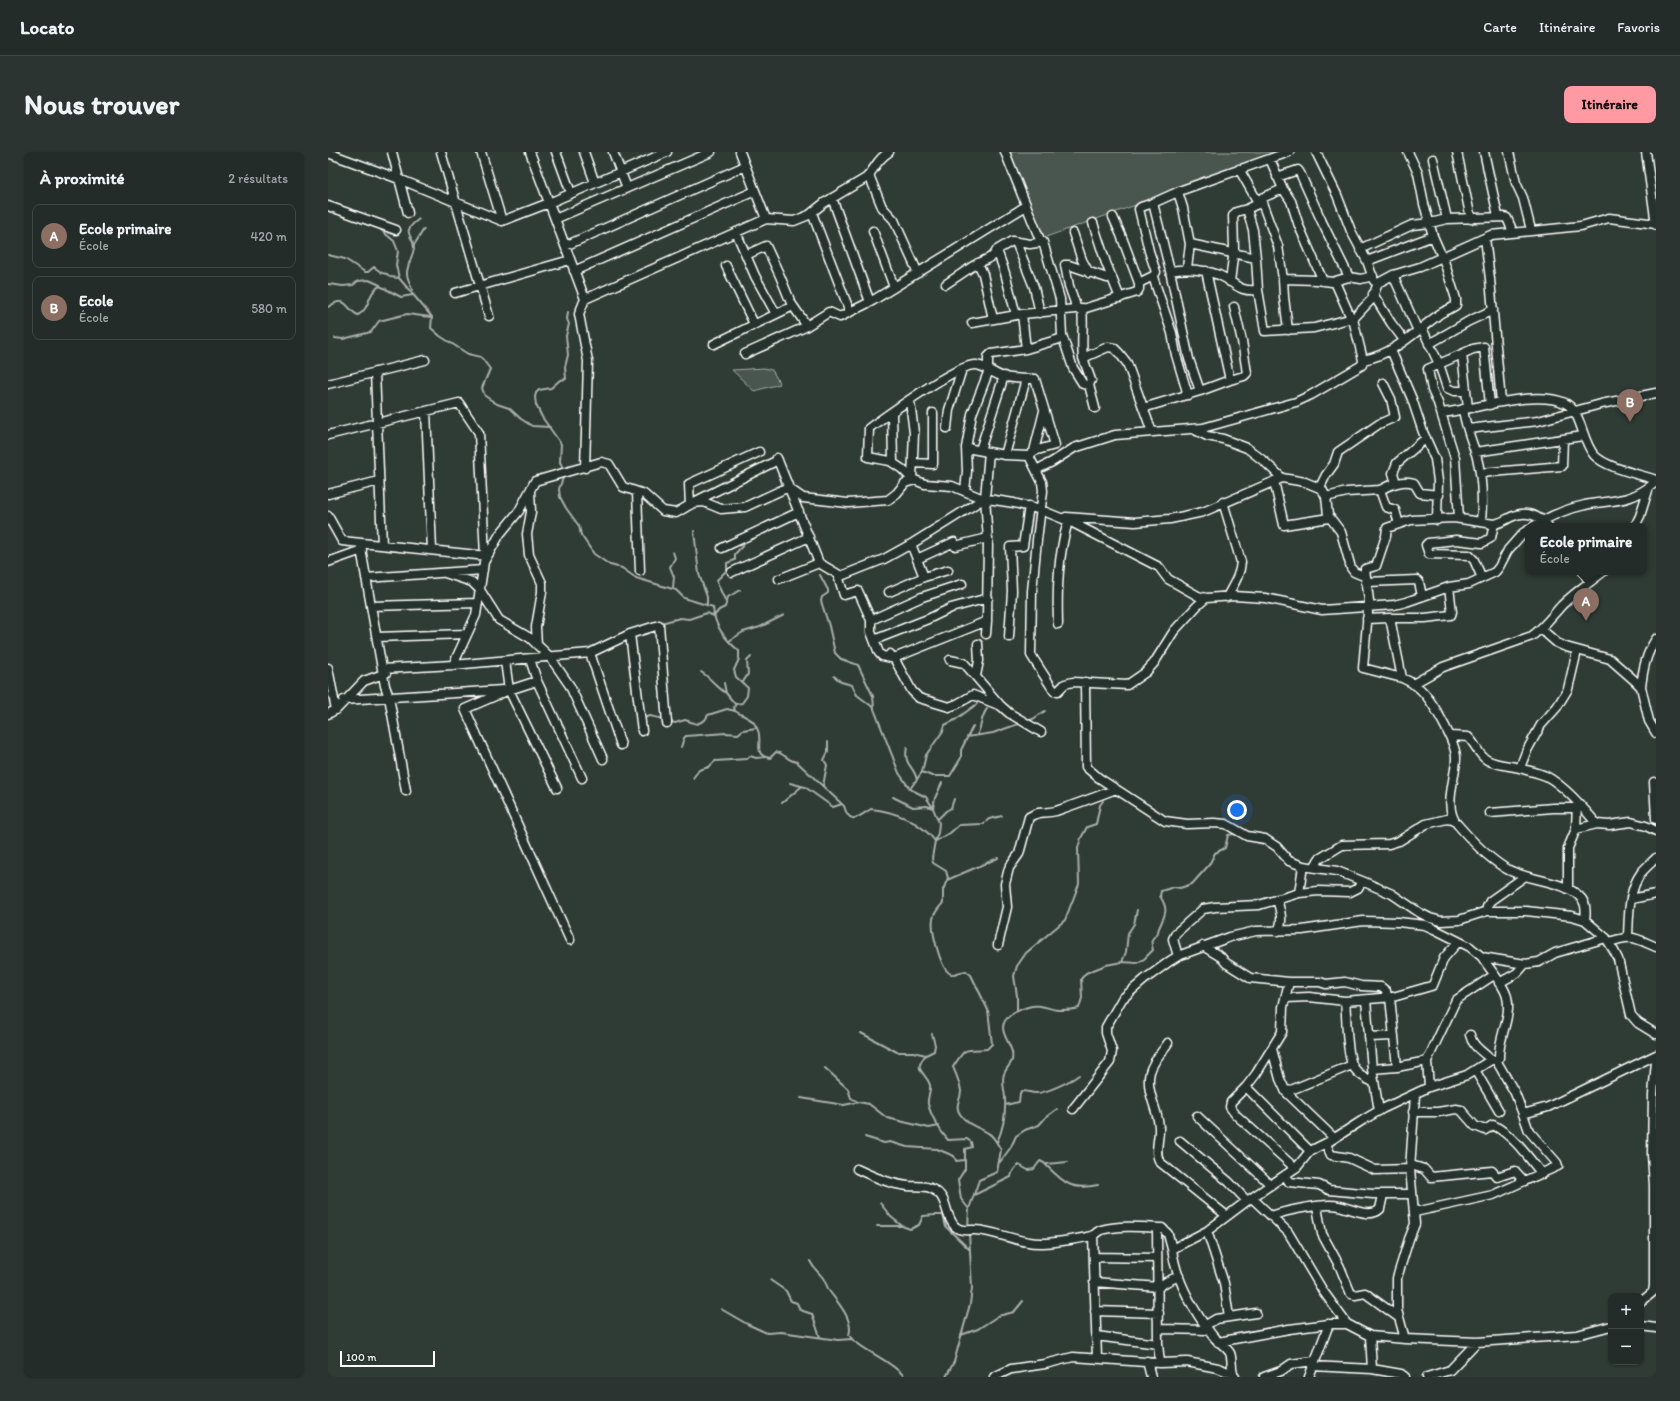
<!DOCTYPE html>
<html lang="fr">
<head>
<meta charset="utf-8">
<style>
	:root { --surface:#232c28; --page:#2b3430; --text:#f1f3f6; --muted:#a3a7a8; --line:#404845; --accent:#ff9aa2 }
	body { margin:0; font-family:Itim,sans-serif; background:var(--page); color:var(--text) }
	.controls { position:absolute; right:12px; bottom:12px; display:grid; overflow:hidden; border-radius:8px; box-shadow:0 1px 3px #0004 }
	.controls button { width:36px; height:36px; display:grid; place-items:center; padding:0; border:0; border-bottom:1px solid var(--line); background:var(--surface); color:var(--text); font:20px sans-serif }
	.scale { position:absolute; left:12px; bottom:10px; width:95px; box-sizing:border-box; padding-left:4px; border:2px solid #fff; border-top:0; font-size:11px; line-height:14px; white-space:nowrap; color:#fff; -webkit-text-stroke:3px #26332d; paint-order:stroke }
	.you { position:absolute; left:909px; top:658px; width:14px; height:14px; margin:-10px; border:3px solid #fff; border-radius:50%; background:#1a73e8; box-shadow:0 0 0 6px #1a73e833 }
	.badge { display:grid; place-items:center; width:26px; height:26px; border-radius:50%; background:var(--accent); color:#fff; font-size:13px; font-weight:700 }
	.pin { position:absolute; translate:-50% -33px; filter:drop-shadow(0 1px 2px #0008) }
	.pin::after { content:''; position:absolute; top:21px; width:14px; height:12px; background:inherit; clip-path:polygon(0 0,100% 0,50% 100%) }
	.popup { position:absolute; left:1197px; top:371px; width:122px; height:52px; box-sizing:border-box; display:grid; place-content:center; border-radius:8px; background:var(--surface); filter:drop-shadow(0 1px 3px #0005); font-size:13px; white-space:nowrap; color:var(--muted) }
	.popup b { font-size:15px; color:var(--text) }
	.popup::after { content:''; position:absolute; left:50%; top:100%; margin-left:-8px; border:8px solid transparent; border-top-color:var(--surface) }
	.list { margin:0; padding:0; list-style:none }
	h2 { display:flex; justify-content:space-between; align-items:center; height:52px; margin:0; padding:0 16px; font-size:17px }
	h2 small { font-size:13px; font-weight:400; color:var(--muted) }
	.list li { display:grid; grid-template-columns:26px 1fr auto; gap:12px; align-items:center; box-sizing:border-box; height:64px; margin:0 8px 8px; padding:0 8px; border:1px solid var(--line); border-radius:8px }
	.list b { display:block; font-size:15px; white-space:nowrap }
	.list p { margin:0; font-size:13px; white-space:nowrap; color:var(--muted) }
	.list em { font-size:13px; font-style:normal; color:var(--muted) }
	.map { position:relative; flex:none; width:1328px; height:1225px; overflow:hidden; border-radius:8px }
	header { display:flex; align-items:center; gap:24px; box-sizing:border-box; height:56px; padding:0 20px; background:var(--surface); border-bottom:1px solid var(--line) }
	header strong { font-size:19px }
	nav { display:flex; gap:22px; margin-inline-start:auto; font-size:14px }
	.intro { display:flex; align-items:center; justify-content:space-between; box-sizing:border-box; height:96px; padding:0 24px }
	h1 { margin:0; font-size:28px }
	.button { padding:10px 18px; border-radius:8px; background:var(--accent); color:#111; font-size:14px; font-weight:700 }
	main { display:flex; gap:24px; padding:0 24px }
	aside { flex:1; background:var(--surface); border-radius:8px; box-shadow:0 1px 3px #0004 }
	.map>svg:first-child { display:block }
	.green { fill:#4a544f; stroke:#a4aaa7 }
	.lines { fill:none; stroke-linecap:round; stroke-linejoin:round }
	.stream { stroke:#a9afac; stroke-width:2 }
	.street-casing { stroke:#fff; stroke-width:11 }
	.street { stroke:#26332d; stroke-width:8 }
</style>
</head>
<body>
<header>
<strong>Locato</strong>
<nav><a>Carte</a><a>Itinéraire</a><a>Favoris</a></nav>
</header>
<div class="intro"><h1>Nous trouver</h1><a class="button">Itinéraire</a></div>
<main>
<aside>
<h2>À proximité<small>2 résultats</small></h2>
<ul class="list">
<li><span class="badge" style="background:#8d6e63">A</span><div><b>Ecole primaire</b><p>École</p></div><em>420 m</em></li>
<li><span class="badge" style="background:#8d6e63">B</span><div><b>Ecole</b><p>École</p></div><em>580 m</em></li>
</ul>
</aside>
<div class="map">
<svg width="1328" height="1225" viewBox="0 0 1328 1225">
	<rect width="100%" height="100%" fill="#2f3b35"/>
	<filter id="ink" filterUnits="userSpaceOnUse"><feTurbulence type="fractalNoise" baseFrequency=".025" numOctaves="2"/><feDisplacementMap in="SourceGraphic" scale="8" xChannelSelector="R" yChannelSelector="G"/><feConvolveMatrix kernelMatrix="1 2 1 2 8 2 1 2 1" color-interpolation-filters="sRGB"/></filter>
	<g filter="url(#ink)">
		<path class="green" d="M682 0H957L715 86Z
			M436 216 444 218 452 232 426 239 404 218Z"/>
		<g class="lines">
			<path class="stream" d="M53 78 66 89 70 99 68 113 71 126
				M86 93 96 77
				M0 103 17 107 37 120H40L46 115 54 121 59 122 62 125 71 126 104 165 103 176 112 184 140 202 153 205 162 217 154 236 157 244 169 252 181 256 193 267 204 274 222 275
				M0 132 15 134 25 133 30 129 41 128 52 133
				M84 138C83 133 80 128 79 123 78 115 85 104 86 96 86 82 71 82 91 67
				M0 155C20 142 17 157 30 163 43 156 39 140 52 134L73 145 85 143
				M7 186 15 187 43 180 51 169 79 162 102 165
				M236 319 232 310 233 292 214 265 208 253 207 245 208 241 211 238 223 236 232 228 238 227 237 215 240 203 238 184 241 172 239 167 240 160
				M236 323 231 337 232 345 238 356 251 374 253 383 266 402 282 413 294 416 308 426 348 438 356 446 385 455C386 474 397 487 411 499V507L406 518 408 525 420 536 419 544 414 551 408 552 406 555 407 559C413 563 423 566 426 571 428 574 431 580 431 583 433 594 426 603 442 606L448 600C457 601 457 608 469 610L516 654C522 675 531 664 543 657 566 659 593 670 607 689L604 706 605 711 618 719 620 726 615 738V751C611 756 606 760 605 767 603 777 612 818 623 822 626 823 634 819 638 819L643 823 660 858 664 892 659 897C635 900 640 892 625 915 628 922 632 931 633 939 633 948 626 953 632 962 639 973 650 975 660 981 666 984 670 993 673 998L669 1020 651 1028 641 1057 640 1076
				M366 379 371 422 379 445V453
				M345 400 347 406 342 415 346 425 345 436
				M492 423 500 438V441L494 445 493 449 501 474 507 501 513 507 530 513 545 544 546 557 571 621 582 637 598 645 605 656 611 671 610 681 607 689
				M398 450 390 433 389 428 399 418V411L407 408V402L417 391
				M333 471 352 466 361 467 379 461 386 464 391 458 397 455 400 445 412 438
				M401 489 415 480 432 475 456 463
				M373 520C383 526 388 535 398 541
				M506 524 513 530 524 533 529 543 546 556
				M415 530 420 522 419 509 423 505
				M396 531 398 541 407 552
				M316 566 322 564 336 567
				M340 569 347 571 357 568 369 572 377 568 380 563 399 557 407 559
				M699 569 705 567 717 559
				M649 583C654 574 653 564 659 557
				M639 585 665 581 693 571
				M353 595 356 586 358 584 398 581 410 582 415 578 428 576
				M579 595C575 614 586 613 589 628
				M594 620 598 603 615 579 617 573 627 568 649 552
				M365 626 371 618 381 615 387 609 419 607 422 604 428 606 437 605
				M462 631 477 635 505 655 514 652
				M495 634 499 613 496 608 500 600V590
				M582 637 594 620 604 624H622L633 606V598L645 574
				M565 645 585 655 599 654 605 656 607 646 614 631
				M454 651 473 635
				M610 667 618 659 623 656 626 647
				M922 688 939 693
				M608 689 622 681 631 673 655 672 661 667 674 664
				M619 728 670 706
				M794 810 798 800 800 781 806 772 809 758
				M689 859V844L686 824 689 814 698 801 737 768 751 732 750 696 753 686 759 675 768 672 772 653 775 649
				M533 881 569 900H585L598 903C584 919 597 919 602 933 603 939 599 946 600 952 603 964 612 979 620 988L639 987 643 990 644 995 637 997V1017L630 1028 633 1047 641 1057
				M598 903 606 899 607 893 604 882
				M497 916 520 937 523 946 530 950
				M473 946 516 953 530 950 541 952 559 966 601 976 611 974
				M677 953 691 950 692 941 694 939C699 939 703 941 707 941 717 942 743 929 751 923
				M537 985 556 991 562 990 579 995 609 997 626 1004 628 1009 637 1008
				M669 990C675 977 678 962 677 946 677 939 673 929 676 922 680 912 686 912 684 900 682 891 672 880 676 871 679 863 692 857 700 855 711 851 720 857 730 858 737 858 745 858 751 856L754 846 753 827 758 821 778 813 794 810 809 811 816 807 825 798C823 790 822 787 829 783 833 764 844 763 832 744L833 739 846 735 852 736 864 732 881 713 887 701 897 696 900 683 906 682 911 683
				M672 1010 683 995 688 984 697 978 711 973 718 965 729 957
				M718 1012 740 1010
				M646 1043 683 1025C684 1019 686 1016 691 1013L700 1018 706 1017 712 1009 716 1011C735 1030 742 1039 770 1033
				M552 1051 563 1065 573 1073
				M549 1074H574L582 1077 591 1073 595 1064 607 1063H615L618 1075 642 1098
				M482 1109C487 1119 489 1118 495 1126 498 1130 499 1136 502 1140 510 1151 526 1168 521 1183L524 1187
				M442 1128 458 1139 463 1149 469 1151 472 1158 484 1162 492 1185
				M393 1157 419 1172 439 1181 453 1180 510 1188 524 1187C541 1202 562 1208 577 1225
				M633 1183 650 1177 670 1164 686 1160 695 1149
				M618 1225 626 1210 642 1152 644 1136 641 1081"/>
			<defs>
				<path id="street" d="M64 0 80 61
					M113 0 161 164
					M153 0 174 69
					M202 0 257 147 251 162 260 209 257 316
					M228 0 243 41
					M256 0 267 31
					M285 0 299 36
					M412 0 438 67
					M677 0 712 88 715 90 732 147 734 183 745 216 755 232 761 233
					M988 0 1009 43 1023 79 1039 109 1046 129
					M1129 0 1143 67
					M1156 0 1170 64
					M1181 0 1188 31 1195 46 1203 78
					M1318 0 1328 73
					M0 1 71 27 174 69 221 51 339 0
					M942 7 955 37 934 46 933 48 950 94 955 127 989 128 1004 130 1021 125 1033 127 1045 124
					M1105 7 1119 67
					M911 17 931 52
					M541 23 554 55 566 68 590 121
					M949 25 970 18 972 21 994 70 1021 125
					M955 37 963 49 971 74 995 129
					M850 40 855 56 862 92 859 116
					M504 46 542 150
					M0 54 68 78
					M919 57 925 78 928 106
					M484 61 522 160
					M785 65 793 83 811 131
					M227 67 383 0
					M765 71 778 111 792 146
					M545 79 566 135
					M408 80 427 124 448 162
					M745 81 754 108 761 121
					M1157 86 1162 127 1173 250
					M688 90 706 135 712 161
					M862 92 928 106 930 138 937 179 986 176 1025 166
					M237 94 417 14
					M1032 97 1084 73 1102 71 1119 67 1177 65 1179 66 1185 80
					M669 98 677 121 688 163
					M418 103 438 94 452 124 463 151 479 174
					M1039 109 1105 84 1096 52 1090 21 1080 0
					M650 111 655 122 665 167
					M398 114 426 172
					M246 119 427 39
					M842 119C860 116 874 117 891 123 908 130 908 140 930 138
					M1065 123 1090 179
					M955 127 956 145 960 178
					M902 130 906 97 905 64 908 60 919 57 934 50
					M1007 130 1023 166
					M618 132 645 114 665 104 669 98 684 89 702 92 715 90
					M127 141 242 108
					M1045 142 1063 171 1076 188
					M257 147 438 67 466 69 481 63 496 51 538 26C548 16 548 8 561 0
					M754 156C756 173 753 190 755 206L780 195 786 196 791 201 799 211 824 280
					M747 157V151L741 134 737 113H741L779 126 784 125
					M644 171 694 162 758 156 809 140 811 137V131L825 124
					M1094 176 1111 212 1119 236 1126 239H1138
					M386 192 465 154
					M1101 192 1141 169 1165 158
					M698 197 735 186
					M1063 198 1084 247 1095 280 1107 307 1110 329 1109 368
					M417 202 477 175 501 160 512 165 544 149 698 54
					M1134 202 1140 256
					M755 206 763 228 761 233 767 256
					M1035 208C1064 203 1086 181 1109 164 1114 159 1122 158 1128 153V147L1116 109 1105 84
					M660 218V205L663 202 698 197 694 162
					M47 220 54 393
					M902 228 916 224 919 221 914 189 906 155
					M0 232 97 208
					M872 239 902 228 878 119
					M860 243 848 203 844 181 825 125 828 120 821 99 811 57 813 55 825 51 854 38 961 0
					M582 249 586 281 584 327
					M815 256 872 239 861 207 842 119 825 51
					M1135 257C1137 273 1143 287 1148 302 1154 323 1155 346 1153 369
					M98 259 104 398
					M564 261 565 310
					M1113 261C1146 258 1206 237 1237 251 1254 259 1253 288 1266 303 1278 316 1311 322 1328 328
					M619 276 621 258 634 217
					M865 277 879 284 895 287 919 296 937 310 954 326 977 330 994 337 998 345 1000 363 1013 380 1023 416 1026 420 1038 425
					M1140 277 1210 269 1273 252 1328 241
					M0 283 131 251 151 281 157 404
					M638 296 677 303 701 304
					M652 298 676 224
					M706 299 716 259
					M1147 300 1255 284
					M677 303 698 227
					M449 306 491 411 451 427
					M585 311 605 312V261
					M708 318 701 304 706 299 727 293 707 227C695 227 684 227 673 224 665 221 657 214 648 213 630 211 560 263 541 276L540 305 562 309 574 317 584 327 597 332 624 334 653 346 686 351 713 358 745 371 831 415 840 427 870 444 878 446 906 444 937 446 994 458 1066 453 1078 450 1121 435 1141 432 1167 420 1171 415 1180 398 1195 381 1200 378
					M1152 321 1234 314 1235 287
					M946 329 956 373 1001 366
					M1068 331 1065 321 1069 311 1098 286
					M992 335 998 323 1006 312 1010 300 1051 272 1067 265 1063 247 1055 231
					M1052 338C1061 333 1076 327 1086 331L1092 341 1111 343
					M202 339 203 360 199 382 201 403 214 431V440L208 475 209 493
					M637 339 639 319 638 296 644 262 661 218
					M309 340 312 419
					M0 342 51 329
					M998 345 1019 340 1052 338 1058 355 1067 358 1071 372
					M368 349 450 308
					M895 350 913 410C912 424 905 433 899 445
					M362 353 361 332 431 300
					M0 364 14 389 159 404
					M738 365 807 370 842 367 875 360 954 326
					M1131 366 1127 306 1110 251 1104 238 1100 217 1145 197 1156 195 1162 253
					M1206 374C1221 364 1239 357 1257 353 1288 347 1300 352 1328 330
					M1307 374 1312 364 1321 335
					M32 391 57 534 61 545 78 639
					M583 392 596 425
					M394 396 471 360
					M589 407 626 390 627 394 660 386
					M0 410 34 398
					M491 411 513 424 511 427 516 443 530 439 543 468V480L551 501 554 504 563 506
					M404 420 481 385
					M1255 420 1262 430
					M117 421 144 430 152 438 171 468 202 486 222 505 242 534 275 607
					M513 424 556 407 585 391 657 346
					M38 426 155 418
					M1154 426 1146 408 1141 403 1101 402 1098 393 1100 391 1128 388 1154 391 1163 386 1166 372
					M1038 430 1089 428 1091 430 1094 444
					M561 440 596 425 620 418
					M878 446 869 454 846 479 826 511 818 520 799 533 745 530 737 532 730 539H726L703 503 704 439 709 388 715 339 714 330 708 318 724 310 746 296 787 283 875 276 968 250 983 243 1034 213 1035 208 1025 167 1044 147 1050 131 1065 123 1092 115 1163 83 1253 74 1281 66 1328 72
					M43 454 150 451
					M1062 466H1097L1123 463 1124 460 1121 435
					M1039 467 1062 466 1074 526C1081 529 1087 532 1092 537 1104 548 1128 590 1128 606 1128 626 1114 656 1130 673 1144 689 1158 704 1177 716 1198 729 1236 728 1252 745 1258 750 1258 761 1257 768
					M543 468 594 445 634 432
					M730 472C729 436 730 405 740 369
					M1213 477 1229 491 1238 495 1282 507 1306 528 1313 535 1321 569 1328 581
					M302 482 314 579
					M658 482 659 469 660 388 657 346 661 300
					M49 485 138 482
					M681 485 684 439 682 395 695 394 701 354
					M546 488 600 467 623 456 660 446
					M262 501 293 593
					M562 502 567 508 584 539 591 546 621 555 629 552 645 543 673 554
					M566 506 659 469
					M202 507 209 529 254 626
					M622 508 636 511 673 554 681 561 713 580
					M177 509 181 538 229 636
					M125 513 148 463 156 410 172 382 191 359 207 329 273 310 281 312 295 335 316 342 335 359 348 361 365 351 376 350 393 357 417 355 456 337H462L475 346 520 351 560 348 569 341 577 331 587 328
					M0 516 8 558
					M54 517 125 513 262 501 302 482 331 473 339 571
					M648 524 651 509 650 492
					M1074 526 1035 516 1041 449 1037 417 1048 414 1058 384 1059 376 1083 368 1126 366 1166 372C1173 371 1177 368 1183 365 1197 358 1211 363 1220 374
					M209 529 181 538 137 557 242 788
					M757 530 758 615 771 626 837 669 859 672 886 671 898 672 919 684 937 687 949 695 961 709 975 714 1009 719 1034 729 1064 742 1092 761 1102 766 1113 769 1131 768 1159 759H1198L1244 764 1257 768 1278 786 1286 799 1290 807 1303 863 1310 871 1328 882
					M1085 532 1115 515 1204 484C1216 475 1224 464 1234 453 1247 440 1261 431 1275 420
					M1313 535C1315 517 1318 502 1328 487
					M16 548 175 538
					M0 562 9 557 36 529 58 521
					M1123 584 1140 585C1148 592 1150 603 1159 608 1170 614 1183 613 1195 617 1202 619 1211 621 1218 624 1237 634 1256 657 1269 672L1281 673 1303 670 1318 674 1328 679
					M1192 616 1198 600 1213 573 1229 555 1240 537 1249 499
					M1326 630 1328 667
					M1162 661 1225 656H1247
					M1248 677 1269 672
					M987 714 991 707 1014 693 1061 692 1071 689 1098 672 1119 667 1125 668
					M1240 737V696L1248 677 1249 650
					M971 741 990 739 1022 740 1030 736 1034 729
					M949 747C952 758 956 769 950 779
					M1303 747 1328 742
					M1159 759V755L1162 749 1196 725
					M1300 785C1301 764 1300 739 1313 721 1317 716 1323 711 1328 706
					M1282 790C1304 782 1307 786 1328 795
					M670 793 679 755 677 732 681 716 691 702 701 665C712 658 716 662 728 659 748 652 768 645 788 637
					M875 794 893 805 898 811 922 826 961 830 955 855 954 880 928 922 918 935 903 950 902 955 908 963 967 1016
					M850 804 845 787 848 781 875 757 887 755 931 753 971 741 975 714
					M1154 805C1161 817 1176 832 1179 845 1184 865 1170 886 1171 906L1168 908
					M961 830H992L998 832 1017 830 1033 834 1053 835 1058 839 1059 845
					M1171 831 1189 821 1197 812
					M1062 845 1069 915
					M958 846 981 845 1017 849C1019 866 1018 897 1024 912 1027 920 1038 927 1045 930
					M1038 848 1044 917
					M1017 849 1065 845 1103 834 1105 833 1116 806 1130 790
					M1142 883C1145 896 1155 899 1163 908
					M1041 885 1066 884
					M840 891C834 900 825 909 822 920 817 939 830 957 831 975 832 986 825 1003 833 1011L899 1064
					M944 897 952 927 958 940 1006 986
					M1099 909 1101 935
					M1328 909 1325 943 1324 1003 1328 1005
					M1147 918 1171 959
					M918 935 982 999
					M958 940 1024 913
					M745 957 782 910 784 899 778 881V875L794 847 817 827 842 809 850 804 902 785 928 779 974 778 1035 769 1070 770 1097 773 1106 777 1142 795 1154 805 1197 812 1211 810 1227 801 1278 786
					M1051 959 1044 917 1069 915 1099 909 1128 848 1166 823
					M1085 960H1110L1128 957 1133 958 1147 974 1157 978 1165 973C1185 983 1200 1005 1214 1022
					M869 964 943 1033
					M852 989 901 1030 919 1049
					M998 992 1003 1003 1021 1006 1047 1018 1082 1017
					M1083 1013 1096 1017 1103 1025 1164 1019 1169 1025 1187 1019 1196 1029
					M529 1017C546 1025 562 1032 580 1034 588 1035 598 1033 604 1037 620 1044 616 1060 625 1072 630 1080 639 1078 647 1078 670 1079 691 1092 715 1091 724 1091 759 1086 766 1083 768 1081 770 1079 773 1078 792 1073 814 1075 834 1076L840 1082 844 1097
					M957 1023 961 1030 991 1033 1001 1038 1045 1042H1084
					M924 1046 960 1080 995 1139 1019 1172
					M989 1055 994 1082 1012 1115 1023 1142 1027 1143 1037 1141 1070 1165
					M1087 1060 1165 1043 1230 1014 1229 1011 1201 979 1195 962
					M943 1064C957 1059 997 1050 1011 1054 1022 1056 1042 1067 1052 1057L1055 1043
					M829 1076 830 1192 832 1211
					M879 1079 896 1131 901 1165
					M765 1083 769 1206
					M766 1105 829 1106
					M766 1130 831 1135 838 1130 851 1124
					M1313 1150 1325 1140 1326 1133V1034L1324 1003
					M767 1159 831 1161
					M878 1173 888 1167 928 1161
					M1313 1174 1328 1176
					M831 1177 880 1178
					M768 1184 830 1192
					M1042 1184 1044 1217
					M1077 1187 1069 1158V1126L1081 1087 1087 1072 1082 1017 1087 943
					M890 1190 961 1177 1001 1172H1019L1042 1184 1077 1187 1149 1190 1249 1183 1283 1174
					M819 1209 823 1225
					M984 1214 1044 1217 1073 1222 1077 1225
					M666 1225 683 1217 717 1212 745 1205 832 1211 859 1210 890 1216 905 1222
					M907 1225C902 1218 905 1208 902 1201 898 1194 889 1190 884 1183 865 1158 848 1129 844 1097L879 1079 919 1049 969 1015 982 999 1002 989 1035 968 1054 957 1101 935 1139 923 1163 908H1168L1187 941 1195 962 1220 955 1328 903
					M936 1225 953 1219 963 1212 986 1209
					M981 1225 1001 1172
					M1099 1225 1122 1218 1149 1190"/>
			</defs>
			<use href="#street" class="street-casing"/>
			<use href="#street" class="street"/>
		</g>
	</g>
</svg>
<div class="controls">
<button>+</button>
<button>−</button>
</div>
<div class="scale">100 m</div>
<div class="you"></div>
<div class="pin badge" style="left:1258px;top:469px;background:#8d6e63">A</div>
<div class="popup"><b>Ecole primaire</b>École</div>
<div class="pin badge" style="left:1302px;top:270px;background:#8d6e63">B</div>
</div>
</main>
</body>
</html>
